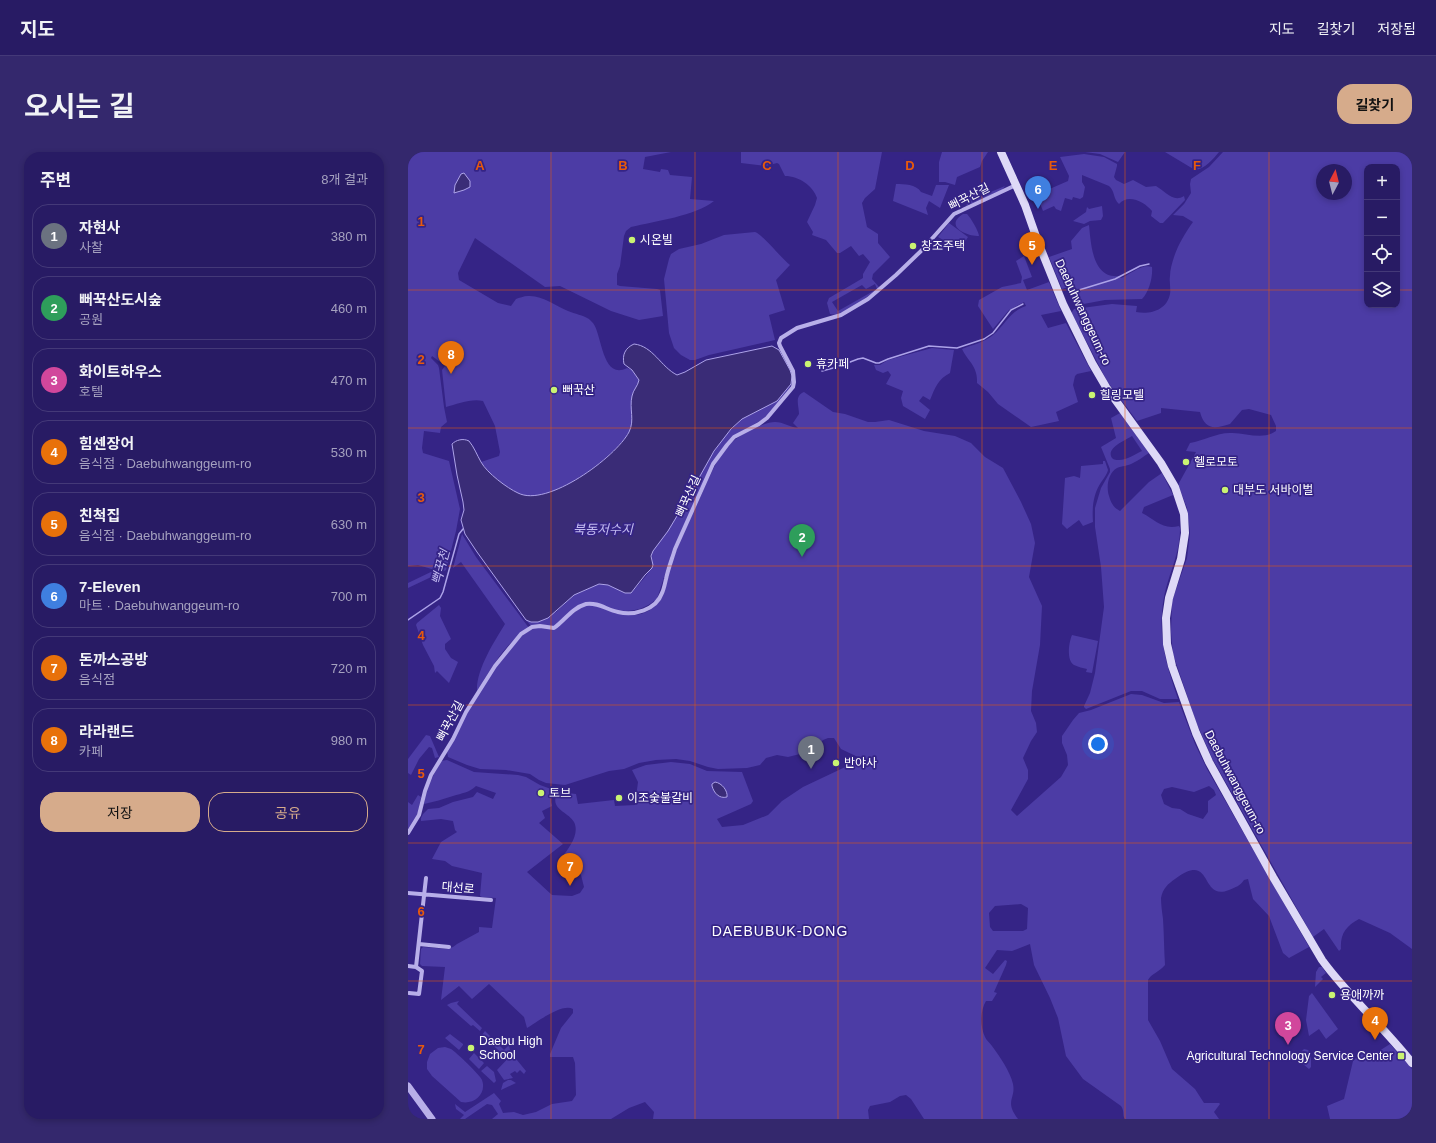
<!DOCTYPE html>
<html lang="ko">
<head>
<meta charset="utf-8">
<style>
	:root { --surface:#281b64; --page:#34286d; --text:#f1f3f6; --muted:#a5a1bf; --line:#443978; --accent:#d6ab8b }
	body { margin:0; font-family:Helvetica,"Noto Sans KR",sans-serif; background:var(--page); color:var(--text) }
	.controls { position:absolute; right:12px; top:12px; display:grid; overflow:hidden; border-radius:8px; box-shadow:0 2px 6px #0003 }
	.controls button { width:36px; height:36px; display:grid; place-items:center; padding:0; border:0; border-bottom:1px solid var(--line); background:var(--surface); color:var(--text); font:20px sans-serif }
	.compass { position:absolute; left:908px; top:12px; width:36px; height:36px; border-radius:50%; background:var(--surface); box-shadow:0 2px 6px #0003; rotate:7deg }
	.you { position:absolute; left:690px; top:592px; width:14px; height:14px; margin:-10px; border:3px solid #fff; border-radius:50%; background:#1a73e8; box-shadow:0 0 0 6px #1a73e833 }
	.badge { display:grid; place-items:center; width:26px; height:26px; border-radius:50%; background:var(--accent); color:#fff; font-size:13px; font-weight:700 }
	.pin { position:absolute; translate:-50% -33px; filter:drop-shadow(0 1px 2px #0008) }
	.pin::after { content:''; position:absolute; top:21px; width:14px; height:12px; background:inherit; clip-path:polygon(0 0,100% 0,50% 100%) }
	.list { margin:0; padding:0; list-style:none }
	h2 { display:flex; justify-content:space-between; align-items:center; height:52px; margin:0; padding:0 16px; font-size:17px }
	h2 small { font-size:13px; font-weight:400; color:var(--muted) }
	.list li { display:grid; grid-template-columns:26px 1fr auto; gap:12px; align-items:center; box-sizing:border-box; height:64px; margin:0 8px 8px; padding:0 8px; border:1px solid var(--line); border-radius:16px }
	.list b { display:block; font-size:15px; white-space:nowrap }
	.list p { margin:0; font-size:13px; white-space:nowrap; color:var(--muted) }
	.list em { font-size:13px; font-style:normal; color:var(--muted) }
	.actions { display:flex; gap:8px; padding:12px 16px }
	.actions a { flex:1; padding:9px 0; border:1px solid var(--accent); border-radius:16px; text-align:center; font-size:14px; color:var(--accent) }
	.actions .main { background:var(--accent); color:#111 }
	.icon { flex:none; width:22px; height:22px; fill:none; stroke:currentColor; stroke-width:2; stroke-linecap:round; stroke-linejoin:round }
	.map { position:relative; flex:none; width:1004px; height:967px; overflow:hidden; border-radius:16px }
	header { display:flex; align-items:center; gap:24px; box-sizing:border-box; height:56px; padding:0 20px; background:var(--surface); border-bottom:1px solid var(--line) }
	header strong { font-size:19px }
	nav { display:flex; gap:22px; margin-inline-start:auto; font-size:14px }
	.intro { display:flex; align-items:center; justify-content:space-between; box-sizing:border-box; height:96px; padding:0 24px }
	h1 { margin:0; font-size:28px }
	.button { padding:10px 18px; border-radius:16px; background:var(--accent); color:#111; font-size:14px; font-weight:700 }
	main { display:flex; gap:24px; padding:0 24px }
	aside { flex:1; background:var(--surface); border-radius:16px; box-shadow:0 2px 6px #0003 }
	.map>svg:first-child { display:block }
	.green { fill:#4c3ca5; fill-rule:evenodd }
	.water { fill:#3a2c77; stroke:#ada3e9 }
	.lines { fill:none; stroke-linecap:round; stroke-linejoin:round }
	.stream { stroke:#ada3e9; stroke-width:1.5 }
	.minor { stroke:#b8afe9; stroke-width:4 }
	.tertiary { stroke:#b8afe9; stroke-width:7 }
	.secondary { stroke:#ded9f7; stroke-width:8 }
	.grid { fill:none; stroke:#e8590c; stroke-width:1; stroke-opacity:0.55 }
	.poi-dot { fill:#caf372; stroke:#352486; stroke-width:1.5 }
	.labels { text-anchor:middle; stroke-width:3.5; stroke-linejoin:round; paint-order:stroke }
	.street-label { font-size:12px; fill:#fff; stroke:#352486 }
	.poi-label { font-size:12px; fill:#fff; stroke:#352486; text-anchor:start }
	.water-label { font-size:13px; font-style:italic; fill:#c2baf0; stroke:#352486 }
	.quarter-label { font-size:14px; letter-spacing:1px; fill:#fff; stroke:#352486 }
	.grid-label { font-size:13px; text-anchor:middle; font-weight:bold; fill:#e8590c; stroke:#352486; stroke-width:3.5; stroke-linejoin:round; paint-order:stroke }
</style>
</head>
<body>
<header>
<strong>지도</strong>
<nav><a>지도</a><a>길찾기</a><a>저장됨</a></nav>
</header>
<div class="intro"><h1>오시는 길</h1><a class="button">길찾기</a></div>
<main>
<aside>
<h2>주변<small>8개 결과</small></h2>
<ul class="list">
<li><span class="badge" style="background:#6b7280">1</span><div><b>자현사</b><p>사찰</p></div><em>380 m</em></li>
<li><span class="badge" style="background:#2e9e5b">2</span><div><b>뻐꾹산도시숲</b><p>공원</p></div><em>460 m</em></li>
<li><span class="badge" style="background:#d1479c">3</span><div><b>화이트하우스</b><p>호텔</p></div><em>470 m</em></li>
<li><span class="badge" style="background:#e8710a">4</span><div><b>힘센장어</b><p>음식점 · Daebuhwanggeum-ro</p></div><em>530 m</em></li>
<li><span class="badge" style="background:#e8710a">5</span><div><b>친척집</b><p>음식점 · Daebuhwanggeum-ro</p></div><em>630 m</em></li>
<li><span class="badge" style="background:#3f7fe0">6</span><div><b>7-Eleven</b><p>마트 · Daebuhwanggeum-ro</p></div><em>700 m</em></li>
<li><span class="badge" style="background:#e8710a">7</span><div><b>돈까스공방</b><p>음식점</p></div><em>720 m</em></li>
<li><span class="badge" style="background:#e8710a">8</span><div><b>라라랜드</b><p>카페</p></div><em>980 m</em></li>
</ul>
<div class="actions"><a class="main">저장</a><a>공유</a></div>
</aside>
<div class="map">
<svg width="1004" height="967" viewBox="0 0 1004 967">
	<rect width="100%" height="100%" fill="#352486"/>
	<path class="green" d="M10 0H263L237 5 235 17 252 20 253 17 260 18 262 23 284 25 282 47 306 49C287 64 248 69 223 75L218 79 216 84 212 114 209 122V133L212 134 249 137 252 138 255 164 231 168 203 159 152 134 137 135 67 86 50 121 51 128 90 151 103 154 108 147C111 146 116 144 120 144 134 143 148 154 160 159 167 162 175 163 181 167 181 167 185 171 185 171 194 182 194 229 219 216L224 218 231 228C230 235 224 243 223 250 222 262 227 267 221 280 210 300 169 330 148 339 140 342 128 345 119 344 104 342 81 322 73 310L91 304 92 300 87 274 75 249C64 246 49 252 38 255L34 218 37 214 48 207 47 203C33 211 37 214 24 204L23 206 30 213 31 216 36 255 39 270 33 275 32 281 16 279 14 296 15 301 41 309 52 357 48 379 38 418 0 436V431L27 418 10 413 0 414V1Z
		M333 0H474L467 37 457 46 454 51 459 75 470 82V91L482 105 465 122 464 127 471 135C462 143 434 166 422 162L419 151 421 146 455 126V122L462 110 455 102 451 104 443 94 432 101H429L418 88 404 83 405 80 399 70 407 53 409 46C405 34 391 24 377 24L371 12 369 11 358 14 333 11ZM467 132 469 137 430 159 424 150 454 133 458 137Z
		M534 0H580L574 9 572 15 549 25 547 33 537 30H531V10Z
		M677 0H717L710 10 692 2Z
		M757 0H811C805 7 797 17 787 18Z
		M815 0H1004V797L982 781 951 767C938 774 932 782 933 797L931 799 916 777 905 785 804 606 788 570 765 502 763 480 764 449 779 406 782 381 779 356 771 335V331L788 300 778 299 782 291C795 289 808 281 822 281 837 280 854 289 868 279V274L863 263 841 257 834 258 822 272C806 277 797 278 792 260L753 256V261L729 269 699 229 664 162V160L666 157 704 152 729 154 728 160C742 163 759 158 762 142 763 136 761 130 762 124 762 118 764 111 766 105 770 93 777 81 785 70L775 64 765 63 776 52 783 41 782 32 783 27 801 15ZM959 15H989V153H959ZM914 18H938V42H914Z
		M676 2 696 5 709 12V14L706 25 708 28 716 32 725 28 738 35 748 34C757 39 765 51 776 44L777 48 755 71H752L743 64 744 59C737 50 720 41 711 52 705 47 707 39 701 34L674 23V30L677 35 675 45 672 47 665 45 664 48 657 46 653 59 648 57 646 54 635 59 631 49 626 51 623 45 660 29 661 24 652 5Z
		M488 32C496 32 508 32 513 40L524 44 528 33H541L532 56 521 49 518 56 520 63 485 49Z
		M597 34 594 38 558 54 562 45 573 44Z
		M694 54 695 64 693 68 682 69 676 72 665 69 678 60 679 55 681 57Z
		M555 62H559C563 66 571 80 571 84 558 84 536 74 555 62Z
		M541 71 560 85 553 96H549L530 85Z
		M681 73C683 91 684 127 711 124L713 126C723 122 734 111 744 115 745 125 741 140 734 147L697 148 670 153 665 150 660 135 654 137 641 105 664 97 663 89 674 76Z
		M347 80C354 82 373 106 382 113L368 128 377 158 361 163 367 188 301 203 287 208H282L273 203 266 196 261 181 256 127 261 107 263 102 271 97 293 92 316 83Z
		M616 104 624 125 615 128 619 138 641 130 653 159 633 163 640 176 658 171 683 219 669 222 667 224 665 233 670 250 648 260 651 269 623 275 590 252 580 240 569 231C569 228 569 224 568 221 566 212 558 206 554 197 564 193 577 190 585 183 597 173 602 159 618 154L616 150 601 158 585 177 570 154 571 148 594 135 613 131 614 125 608 109Z
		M524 196 546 198 542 221C530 227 527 236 522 248L515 244 511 249 522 258 517 267 495 254 493 246 495 239 478 232 483 223 480 219 475 221 468 218 466 213H472L480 208Z
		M383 232 382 235 361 262 352 269 325 284 307 307 265 397 249 447C224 467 206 457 178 452L146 475H124L118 468 123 470 148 460 166 443 191 432 200 433 217 441H223C229 434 244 420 244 411 245 407 243 404 245 399L278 349 300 308 318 283 334 267 340 263 369 249Z
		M396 240 425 260 437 262 460 270H467L481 268 516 279 547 284 563 291 577 305 595 316 613 350 623 372 627 391 621 425 634 454 632 493 624 539 623 559 628 571 629 580 623 589 615 606 620 618V627L603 658 609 664 653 625 660 613 659 603 654 591V584L665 568 671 561 683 558 723 542 734 543 756 551 771 550 787 592 799 617 901 795 881 806 875 801 861 764 845 747 840 727 836 728C832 734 828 735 821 738 791 750 806 698 767 727 760 732 755 736 753 746 753 752 754 760 755 767 756 782 756 798 757 813 751 820 743 822 740 828V868L752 889 764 917 787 937 796 951H811L812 952 806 960 811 967H717C714 963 717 960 713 954L675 927 658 904 650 866 642 846 626 813 622 792 604 799 589 798 577 816 585 822 597 808 599 809 598 813 586 840 589 841 584 849H578C572 859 572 874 577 885 578 888 582 891 584 894 592 905 602 919 605 932 608 947 596 949 610 967H516L503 947 498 943 492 944 482 950 462 954 460 958 461 967H245L246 960 237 950 221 956 203 967H84L90 962 84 953 79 952 57 967H52L56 963 48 957 47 952 57 960 86 941 93 949 91 952 95 961 106 960 115 963 128 960 144 952 164 949 168 943 167 911 165 905H142V902L153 876 165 861V857C154 851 129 870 119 876L116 865 81 832 64 847 51 834 33 848 37 815 14 814 12 812 13 797 15 795 39 797 45 795 49 792 71 780V775L84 776 88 746 74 745 72 744 74 721 44 714 37 709 24 707 33 690 49 680 47 678 45 669 33 667 13 669V666L15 662 20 657 31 656 45 650 65 645 69 640 85 647 88 641 68 634C61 641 54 641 45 644 35 647 26 650 16 652 19 636 25 623 33 609L39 608 66 620 110 623 118 625 132 633 143 637V650L144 654 134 659 137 666 131 671 155 692 119 720 144 743 164 744 172 741 176 735 173 723 154 705C161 696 172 682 166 670 160 659 140 657 150 640L168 642 170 652 206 648 207 654 227 653 230 630 224 618 238 613 263 610 282 612 299 619 334 620 345 649 343 652 309 667 314 675 335 673 360 663 374 649 395 635 452 608V606L433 597 426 586H420L415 588 404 599 380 605 369 603 358 606 352 613 339 616 310 617 300 615 282 609 268 607 248 608 231 611 216 617 201 619 157 633 138 631 131 628 122 622 98 618 72 617 59 613 40 605 39 599C57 563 76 528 102 497 109 489 115 481 125 477 131 474 136 476 143 477 153 469 164 458 178 453 184 451 190 454 195 456 214 462 230 469 247 454 259 444 259 424 264 410 272 388 282 367 292 346 300 328 307 310 319 295 327 285 354 270 367 270 375 270 382 275 390 276L385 271 391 262C391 254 386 244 396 240ZM801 634 806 638 808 643 800 649V660L795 667 780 662 772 657 764 656 756 652 753 643 756 637 764 635 786 640ZM613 752 620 756 619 777 615 779H585L582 775 581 761 587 754Z
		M712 261 741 301C736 304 730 309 725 311 720 314 714 314 709 316 700 321 698 335 701 344 703 351 706 356 712 359L741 330 754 321 765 343 736 355 734 361C748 368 754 378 771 374L772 376C772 403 761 420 756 445 749 483 758 512 770 547H752L734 539H723L678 557 676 555V554L682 541 687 521 696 455 693 415 687 375V356L693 336 702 320V317L693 295 708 286 703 266ZM724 284 734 299C727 302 719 308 711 308 708 308 704 308 703 304 700 295 718 288 724 284Z
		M695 309H697L700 318C699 323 695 327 692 332 685 343 684 357 685 370L675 374 671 368 659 377 654 372 657 326 666 324 672 326 673 314 695 312Z
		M54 382 68 405 121 476C97 490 83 517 69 539 68 518 86 490 97 472L53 410 45 416Z
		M31 453 33 456 32 464 43 487 37 492V497L43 506 50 510 41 531 29 519 27 521 26 514 15 493 8 473 9 471Z
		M664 483 690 489 684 521 678 520 679 517C675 516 670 515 666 513 658 508 661 490 664 483Z
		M18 583 22 584 31 605 27 606 24 596 21 595 11 607 3 623 0 621V607Z
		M10 643 13 645 10 661 0 677V650L4 653Z
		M911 815H914L918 821 913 825 915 827 907 835 908 820Z
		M904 841 930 877 918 887 911 877 901 884 898 868 901 844Z
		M51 849 49 852 74 876 72 879 65 873 63 874 39 853 43 851Z
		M77 879 96 898 101 893 102 898 97 904 81 890 82 888 79 884 77 886 74 883Z
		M42 882 55 892V893L51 898 37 886Z
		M982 892 1004 917V967H922L919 954 936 947 945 909 950 904 957 901H968Z
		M37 895C39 896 41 896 43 897 48 900 72 923 74 928 79 942 66 953 53 950L24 924 19 917V910L22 902 30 896Z
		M896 897 900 898 903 902V915L901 917 890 908 894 899Z
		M66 901 76 911 71 917 61 907Z
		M104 902 118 919 116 922 112 918 109 921 107 919 102 922 105 926 96 928 89 918Z
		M79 914 86 920 88 929 86 931 73 919Z
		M100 928H103L108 931 93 938 95 931Z"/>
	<path class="water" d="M56 21 62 29V35L56 38 46 41 47 33 53 22Z
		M226 192C245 194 253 215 269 223L277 220 298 208 364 194 371 198 382 218 384 224 383 232 369 249 334 267 323 277 306 299 278 349 260 379 245 399 243 404 245 413 244 416 237 423 223 441H217L200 433 191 432 166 443 140 466 130 470H123L118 468 69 400 57 382 53 368 56 358 55 350 49 323 44 292C48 288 55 286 61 289 66 295 69 303 73 310 79 321 99 336 110 341 139 356 208 305 221 280 227 268 221 257 224 244 225 238 230 234 231 228L224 218 216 212C214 203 217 196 226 192Z
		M307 630C314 631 320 639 319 645 311 647 306 641 304 634V632Z"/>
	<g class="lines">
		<path class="stream" d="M671 138 707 127 732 114 741 112
			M414 219 429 215 450 207 455 206 468 211H471L480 207 521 194 549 196 576 187 585 181 603 158 615 152
			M0 468 32 446 35 440 51 382 55 377"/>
		<path class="minor" d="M0 681 11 663 17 639 23 623 45 587 58 560 87 514 113 482 124 475 132 474 146 476C157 468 164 456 178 452 190 450 199 458 210 460 226 464 248 458 254 441 256 437 257 431 258 427 260 417 264 407 267 397L305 312 319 293 326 285 351 272 359 266 385 235 386 230 385 219 372 194 371 191 373 186 389 176 433 163 460 147 488 123 513 99 546 62 608 33
			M0 741 83 748
			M11 792 41 795
			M0 814 8 815 14 819 11 842 1 841
			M8 815 18 726"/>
		<path class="tertiary" d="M0 934 24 967"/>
		<path class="secondary" d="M593 0 617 53 630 90 655 152 684 211 698 235 753 311 767 335 776 362 777 381 773 407 761 446 758 466 759 492 764 514 788 581 801 610 865 725 914 808C941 845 976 875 1004 911"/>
	</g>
	<path class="grid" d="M143 0V967M287 0V967M430 0V967M574 0V967M717 0V967M861 0V967M0 138H959M989 138H1004M0 276H1004M0 414H1004M0 553H1004M0 691H1004M0 829H1004"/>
	<g class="poi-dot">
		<circle cx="224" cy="88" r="4"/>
		<circle cx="505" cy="94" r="4"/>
		<circle cx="400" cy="212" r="4"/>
		<circle cx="146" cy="238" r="4"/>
		<circle cx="684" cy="243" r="4"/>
		<circle cx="778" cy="310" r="4"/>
		<circle cx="817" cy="338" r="4"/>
		<circle cx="428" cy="611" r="4"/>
		<circle cx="133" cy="641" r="4"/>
		<circle cx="211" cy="646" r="4"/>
		<circle cx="924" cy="843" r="4"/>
		<circle cx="63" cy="896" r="4"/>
		<rect x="989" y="900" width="8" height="8" rx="2"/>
	</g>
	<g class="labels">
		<g class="street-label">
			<text transform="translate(561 45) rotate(-27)" y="4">뻐꾹산길</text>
			<text transform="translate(675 160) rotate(65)" y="4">Daebuhwanggeum-ro</text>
			<text transform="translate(280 344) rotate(-66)" y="4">뻐꾹산길</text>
			<text transform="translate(42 569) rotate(-62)" y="4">뻐꾹산길</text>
			<text transform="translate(827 630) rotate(62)" y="4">Daebuhwanggeum-ro</text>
			<text transform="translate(50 736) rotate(5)" y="4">대선로</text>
		</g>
		<g class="poi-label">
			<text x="232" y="92">시온빌</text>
			<text x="513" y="98">창조주택</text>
			<text x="408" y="216">휴카페</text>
			<text x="154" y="242">뻐꾹산</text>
			<text x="692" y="247">힐링모텔</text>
			<text x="786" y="314">헬로모토</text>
			<text x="825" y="342">대부도 서바이벌</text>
			<text x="436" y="615">반야사</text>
			<text x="141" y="645">토브</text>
			<text x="219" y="650">이조숯불갈비</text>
			<text x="932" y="847">용애까까</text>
			<text x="71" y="893">Daebu High<tspan x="71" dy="14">School</tspan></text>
			<text x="985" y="908" text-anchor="end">Agricultural Technology Service Center</text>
		</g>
		<g class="water-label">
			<text x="195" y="382">북동저수지</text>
			<text transform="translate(32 415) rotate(-75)" y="5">뻑꾹천</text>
		</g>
		<g class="quarter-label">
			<text x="372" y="784">DAEBUBUK-DONG</text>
		</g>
	</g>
	<g class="grid-label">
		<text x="72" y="18">A</text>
		<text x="215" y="18">B</text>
		<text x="359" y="18">C</text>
		<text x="502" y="18">D</text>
		<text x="645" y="18">E</text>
		<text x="789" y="18">F</text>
		<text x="13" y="74">1</text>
		<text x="13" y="212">2</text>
		<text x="13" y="350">3</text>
		<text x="13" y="488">4</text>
		<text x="13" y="626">5</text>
		<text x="13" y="764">6</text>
		<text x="13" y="902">7</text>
	</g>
</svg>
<div class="controls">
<button>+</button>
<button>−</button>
<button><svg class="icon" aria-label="locate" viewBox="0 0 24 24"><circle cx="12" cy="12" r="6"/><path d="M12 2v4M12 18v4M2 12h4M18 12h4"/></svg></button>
<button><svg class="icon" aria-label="layers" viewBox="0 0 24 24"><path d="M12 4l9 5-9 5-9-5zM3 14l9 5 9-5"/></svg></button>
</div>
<svg class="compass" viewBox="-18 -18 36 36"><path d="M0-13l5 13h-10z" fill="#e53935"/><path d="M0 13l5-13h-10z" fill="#a5a1bf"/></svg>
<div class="you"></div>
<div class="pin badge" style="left:403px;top:617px;background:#6b7280">1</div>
<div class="pin badge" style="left:394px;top:405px;background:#2e9e5b">2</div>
<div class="pin badge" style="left:880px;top:893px;background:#d1479c">3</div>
<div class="pin badge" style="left:967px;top:888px;background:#e8710a">4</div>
<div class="pin badge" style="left:624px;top:113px;background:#e8710a">5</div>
<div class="pin badge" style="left:630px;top:57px;background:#3f7fe0">6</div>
<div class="pin badge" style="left:162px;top:734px;background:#e8710a">7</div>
<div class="pin badge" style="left:43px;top:222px;background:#e8710a">8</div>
</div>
</main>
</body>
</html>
